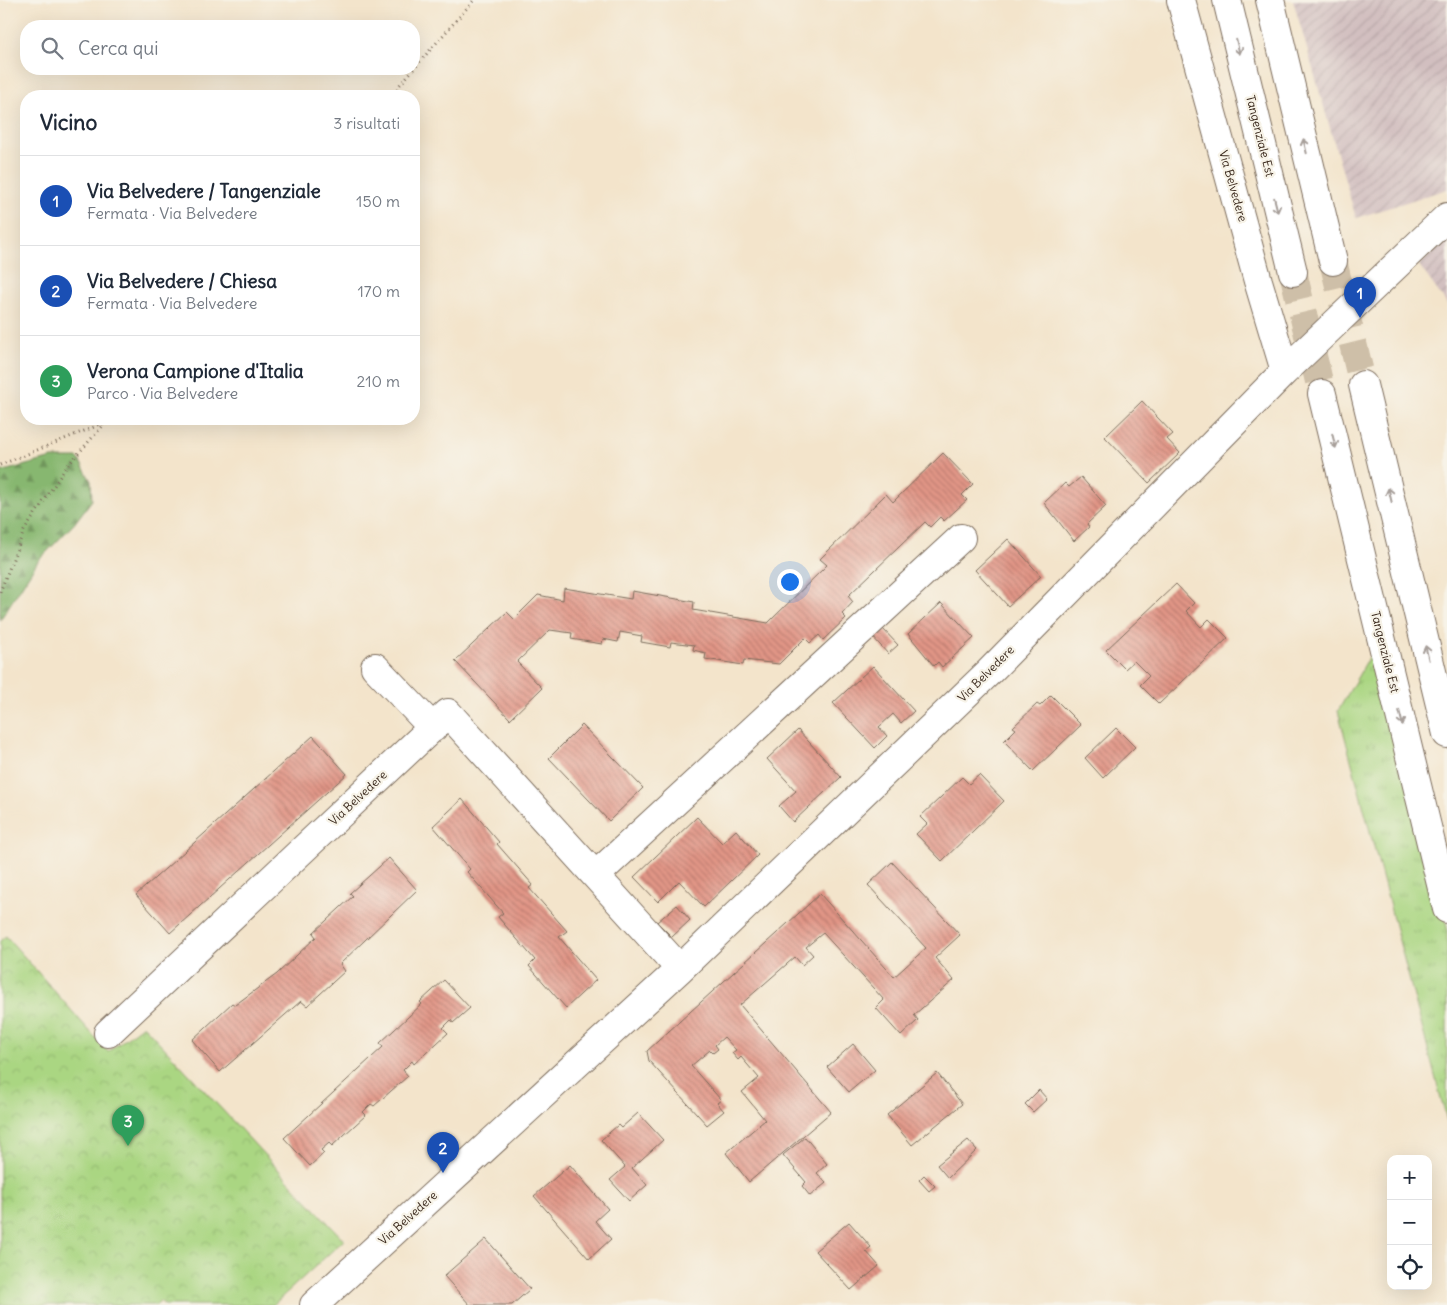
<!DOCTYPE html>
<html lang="it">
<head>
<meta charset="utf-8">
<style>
	:root { --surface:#fff; --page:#f2f2f3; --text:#1f2937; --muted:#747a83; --line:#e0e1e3; --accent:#0f766e }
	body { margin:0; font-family:Delius,sans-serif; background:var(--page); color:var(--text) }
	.controls { position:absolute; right:15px; bottom:15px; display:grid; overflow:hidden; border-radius:10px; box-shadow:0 5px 20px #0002 }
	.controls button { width:45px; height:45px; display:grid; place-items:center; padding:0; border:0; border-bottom:1px solid var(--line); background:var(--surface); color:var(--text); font:25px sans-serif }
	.you { position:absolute; left:789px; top:581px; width:18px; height:18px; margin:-12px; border:4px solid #fff; border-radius:50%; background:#1a73e8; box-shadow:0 0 0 8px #1a73e833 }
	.badge { display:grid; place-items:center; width:32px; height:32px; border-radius:50%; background:var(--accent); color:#fff; font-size:16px; font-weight:700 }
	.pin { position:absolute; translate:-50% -41px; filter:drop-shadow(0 1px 2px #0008) }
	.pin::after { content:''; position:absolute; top:26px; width:18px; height:15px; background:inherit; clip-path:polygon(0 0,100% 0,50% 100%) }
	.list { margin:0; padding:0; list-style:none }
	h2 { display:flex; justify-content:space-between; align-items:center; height:65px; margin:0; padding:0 20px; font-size:21px }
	h2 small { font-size:16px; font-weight:400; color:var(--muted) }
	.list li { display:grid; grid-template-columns:32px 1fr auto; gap:15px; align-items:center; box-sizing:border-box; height:90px; padding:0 20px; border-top:1px solid var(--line) }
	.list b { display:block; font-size:19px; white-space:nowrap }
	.list p { margin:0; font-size:16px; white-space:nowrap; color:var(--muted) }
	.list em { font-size:16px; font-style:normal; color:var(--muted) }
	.icon { flex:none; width:28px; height:28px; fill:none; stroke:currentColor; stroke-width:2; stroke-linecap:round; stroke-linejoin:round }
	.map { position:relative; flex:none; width:1447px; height:1305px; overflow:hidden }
	.search { position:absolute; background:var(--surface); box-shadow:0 5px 20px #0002; left:20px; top:20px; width:400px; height:55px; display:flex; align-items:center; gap:12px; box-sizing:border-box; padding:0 18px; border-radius:20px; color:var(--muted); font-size:19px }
	.panel { position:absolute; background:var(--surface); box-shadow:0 5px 20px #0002; left:20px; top:90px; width:400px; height:335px; border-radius:20px }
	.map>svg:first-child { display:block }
	.industrial { fill:url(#industrial-furrows) }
	.grass { fill:url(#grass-tufts); stroke:#728050 }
	.forest { fill:url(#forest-firs); stroke:#617047 }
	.park { fill:url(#park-crowns); stroke:#728050 }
	.building { fill:url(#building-back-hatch) }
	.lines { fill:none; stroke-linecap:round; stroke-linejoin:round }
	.highway-tunnel { stroke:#cebfa8; stroke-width:28; stroke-dasharray:28 14; stroke-linecap:butt }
	.minor-casing { stroke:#7b6b5b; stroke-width:30 }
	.highway-casing { stroke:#7b6b5b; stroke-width:30 }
	.path { stroke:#7b6b5b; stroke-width:3; stroke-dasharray:1 4; stroke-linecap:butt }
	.minor { stroke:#fff; stroke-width:28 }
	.highway { stroke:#fff; stroke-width:28 }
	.oneway { stroke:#a79f9a }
	.labels { text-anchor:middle; stroke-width:4.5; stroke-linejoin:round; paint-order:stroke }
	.street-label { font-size:12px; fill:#3b2a1e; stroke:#f7f3e8 }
</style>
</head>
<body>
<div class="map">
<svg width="1447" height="1305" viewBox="0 0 1447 1305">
	<defs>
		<pattern id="industrial-furrows" width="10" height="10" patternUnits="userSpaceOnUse" patternTransform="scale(1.25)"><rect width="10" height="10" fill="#d2bfc0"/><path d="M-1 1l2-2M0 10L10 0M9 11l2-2" fill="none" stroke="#b5a4a5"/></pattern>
		<pattern id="grass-tufts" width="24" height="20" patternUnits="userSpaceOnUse" patternTransform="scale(1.25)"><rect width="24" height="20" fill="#aad682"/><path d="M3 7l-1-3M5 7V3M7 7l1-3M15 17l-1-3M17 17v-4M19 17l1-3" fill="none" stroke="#93b870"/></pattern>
		<pattern id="forest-firs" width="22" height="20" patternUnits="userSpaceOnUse" patternTransform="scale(1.25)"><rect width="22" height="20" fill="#87b770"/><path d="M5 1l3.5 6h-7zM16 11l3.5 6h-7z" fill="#70955b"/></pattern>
		<pattern id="park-crowns" width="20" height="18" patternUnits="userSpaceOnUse" patternTransform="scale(1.25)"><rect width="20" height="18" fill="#aad682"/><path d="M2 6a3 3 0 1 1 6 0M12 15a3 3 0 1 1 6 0" fill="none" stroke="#93b870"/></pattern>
		<pattern id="building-back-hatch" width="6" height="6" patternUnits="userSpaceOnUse" patternTransform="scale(1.25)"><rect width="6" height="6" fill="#e19586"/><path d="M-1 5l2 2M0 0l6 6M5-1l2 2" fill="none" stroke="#b87a6d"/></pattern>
	</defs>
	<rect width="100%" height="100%" fill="#f7f3e8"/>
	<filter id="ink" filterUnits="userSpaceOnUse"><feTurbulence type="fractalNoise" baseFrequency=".02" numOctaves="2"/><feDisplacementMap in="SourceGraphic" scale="10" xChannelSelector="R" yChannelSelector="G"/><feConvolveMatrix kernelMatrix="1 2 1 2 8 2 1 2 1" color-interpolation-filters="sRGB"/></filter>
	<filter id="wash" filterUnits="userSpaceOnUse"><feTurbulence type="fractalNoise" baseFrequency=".0096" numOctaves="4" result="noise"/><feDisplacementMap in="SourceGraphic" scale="20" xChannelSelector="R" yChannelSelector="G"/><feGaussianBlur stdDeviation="1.12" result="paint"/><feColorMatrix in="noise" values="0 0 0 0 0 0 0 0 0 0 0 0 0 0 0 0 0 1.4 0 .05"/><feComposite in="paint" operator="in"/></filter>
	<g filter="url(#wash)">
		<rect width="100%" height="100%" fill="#f3e4cb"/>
		<path class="industrial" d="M1293 0H1447V189L1356 218Z
			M1447 239V304L1419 265Z"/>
		<path class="grass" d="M1372 652 1447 927V1121L1338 711Z"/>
		<path class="forest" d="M52 458H78L91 481 92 500 74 524 38 561 0 620V472Z"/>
		<path class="park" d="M6 936 108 1052 143 1025 344 1240 273 1305H165L160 1301 155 1305H0V941Z"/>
		<g id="blocks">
			<path class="building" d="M1142 401 1173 434 1167 439 1180 453 1149 483 1105 437Z
				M943 453 973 484 962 495 967 500 944 521 940 517 930 527 925 522 848 596 853 602 842 614 846 618 823 640 819 635 810 643 805 638 779 664 744 660 743 665 705 659 706 653 693 650 694 645 671 642 670 647 641 642 642 636 620 632 618 642 603 639 602 644 571 639 572 633 550 630 517 662 542 688 510 719 455 661 507 612 514 619 538 595 563 600 564 588 631 599 632 591 694 602 693 610 768 623 827 565 820 559 886 494 893 502Z
				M1081 477 1106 506 1087 524 1089 527 1074 541 1044 503 1065 483 1069 487Z
				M1008 539 1041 576 1008 606 975 570Z
				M1176 584 1194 603 1186 611 1201 627 1209 619 1228 638 1159 704 1140 685 1149 676 1134 661 1125 669 1106 650Z
				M941 603 974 638 942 667 938 662 934 666 908 634Z
				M882 628 898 645 888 654 872 636Z
				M873 666 914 711 901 723 893 714 879 727 887 736 875 748 833 703Z
				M1051 695 1081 725 1033 771 1004 741 1016 729 1013 727 1037 704 1040 706Z
				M582 725 643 788 609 821 549 758Z
				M1116 728 1135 747 1103 778 1085 758Z
				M798 730 841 777 793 822 779 806 796 791 767 759Z
				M313 736 347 774 170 933 136 895Z
				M979 775 1004 801 942 861 916 834 927 824 920 817 962 777 969 784Z
				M462 799 499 842 497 844 533 885 529 888 567 931 559 937 596 980 566 1008 529 966 535 960 498 917 503 913 467 872 470 869 433 826Z
				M697 817 722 843 736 830 758 855 704 907 679 881 658 902 634 877Z
				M389 858 417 890 340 964 345 971 307 1006 301 1001 220 1072 192 1040 232 1003 235 1005 277 974 316 937 313 933 353 896 350 893Z
				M892 862 960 935 935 958 954 980 914 1015 918 1020 901 1036 876 1008 884 1000 823 933 806 947 813 955 802 965 795 957 740 1005 831 1112 749 1182 726 1153 765 1120 742 1092 759 1078 741 1057 738 1060 732 1053 736 1050 724 1037 715 1045 718 1049 713 1053 710 1050 691 1066 721 1100 717 1103 724 1111 707 1125 649 1061 647 1051 820 894 894 977 926 948 868 885Z
				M677 905 690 920 672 937 657 922Z
				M444 980 470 1008 453 1023 451 1020 443 1028 448 1033 414 1064 412 1061 403 1070 408 1076 374 1106 371 1104 363 1112 366 1115 332 1146 329 1143 321 1150 324 1153 310 1166 284 1138 383 1047 380 1043 422 1004 420 1002Z
				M853 1044 875 1070 849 1092 827 1067Z
				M937 1073 962 1104 912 1145 887 1115Z
				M1039 1090 1047 1099 1033 1112 1025 1104Z
				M638 1113 663 1140 632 1168 647 1185 629 1201 610 1180 625 1167 601 1140 618 1125 621 1128Z
				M805 1137 827 1164 817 1173 826 1183 810 1196 802 1186 806 1182 783 1155Z
				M968 1140 977 1150 948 1178 937 1165Z
				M570 1165 608 1209 595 1221 611 1239 589 1259 534 1196Z
				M924 1175 935 1186 929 1191 919 1180Z
				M849 1222 871 1247 866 1251 879 1266 851 1290 815 1251Z
				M486 1239 530 1289 512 1305H470L444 1276Z"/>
		</g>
	</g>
	<g filter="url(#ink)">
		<use href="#blocks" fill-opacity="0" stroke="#7b6b5b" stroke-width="1"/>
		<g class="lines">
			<path class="highway-tunnel" d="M1333 261 1363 385
				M1293 272 1322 394"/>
			<defs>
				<path id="minor" d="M1181 0 1258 281 1285 371
					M375 667 433 728
					M596 875 961 538
					M108 1033 448 713 680 969
					M314 1305 680 969 989 672 1285 371 1447 217"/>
				<path id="highway" d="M1227 0 1293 272
					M1270 0 1333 261
					M1363 385 1447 734
					M1322 394 1447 909"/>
			</defs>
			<use href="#minor" class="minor-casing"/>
			<use href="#highway" class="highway-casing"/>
			<path class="path" d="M390 96 474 0
				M0 465 104 423
				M0 592 24 531 67 466 109 419"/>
			<use href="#minor" class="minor"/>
			<use href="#highway" class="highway"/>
		</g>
		<defs><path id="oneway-shaft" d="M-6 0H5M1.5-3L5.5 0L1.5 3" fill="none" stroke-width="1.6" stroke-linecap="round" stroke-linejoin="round" transform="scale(1.25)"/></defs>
		<g class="oneway">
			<use href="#oneway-shaft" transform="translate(1238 47) rotate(76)"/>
			<use href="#oneway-shaft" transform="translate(1305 146) rotate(-103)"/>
			<use href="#oneway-shaft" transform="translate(1276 205) rotate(76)"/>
			<use href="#oneway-shaft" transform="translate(1334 441) rotate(76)"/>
			<use href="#oneway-shaft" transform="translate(1390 495) rotate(-103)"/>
			<use href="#oneway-shaft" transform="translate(1427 653) rotate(-103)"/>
			<use href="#oneway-shaft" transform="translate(1401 718) rotate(76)"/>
		</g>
	</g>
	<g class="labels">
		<g class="street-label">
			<text transform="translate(1260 136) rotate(76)" y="4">Tangenziale Est</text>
			<text transform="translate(1233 186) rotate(74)" y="4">Via Belvedere</text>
			<text transform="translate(1385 652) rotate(76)" y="4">Tangenziale Est</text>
			<text transform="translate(986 674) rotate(-45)" y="4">Via Belvedere</text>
			<text transform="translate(358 798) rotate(-43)" y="4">Via Belvedere</text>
			<text transform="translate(408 1218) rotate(-42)" y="4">Via Belvedere</text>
		</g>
	</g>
</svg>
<div class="controls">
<button>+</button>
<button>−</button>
<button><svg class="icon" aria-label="locate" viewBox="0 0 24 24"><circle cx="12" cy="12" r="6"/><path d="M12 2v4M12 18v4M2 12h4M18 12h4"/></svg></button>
</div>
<div class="you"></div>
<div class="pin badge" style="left:1360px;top:318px;background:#1a4fb4">1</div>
<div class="pin badge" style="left:443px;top:1173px;background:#1a4fb4">2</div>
<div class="pin badge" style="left:128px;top:1146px;background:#2e9e5b">3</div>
<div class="search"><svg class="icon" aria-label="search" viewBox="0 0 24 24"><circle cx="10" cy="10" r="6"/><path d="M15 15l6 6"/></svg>Cerca qui</div>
<section class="panel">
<h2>Vicino<small>3 risultati</small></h2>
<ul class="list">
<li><span class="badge" style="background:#1a4fb4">1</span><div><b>Via Belvedere / Tangenziale</b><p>Fermata · Via Belvedere</p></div><em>150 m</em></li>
<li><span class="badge" style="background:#1a4fb4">2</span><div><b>Via Belvedere / Chiesa</b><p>Fermata · Via Belvedere</p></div><em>170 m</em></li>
<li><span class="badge" style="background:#2e9e5b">3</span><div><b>Verona Campione d'Italia</b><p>Parco · Via Belvedere</p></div><em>210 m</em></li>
</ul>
</section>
</div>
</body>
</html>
